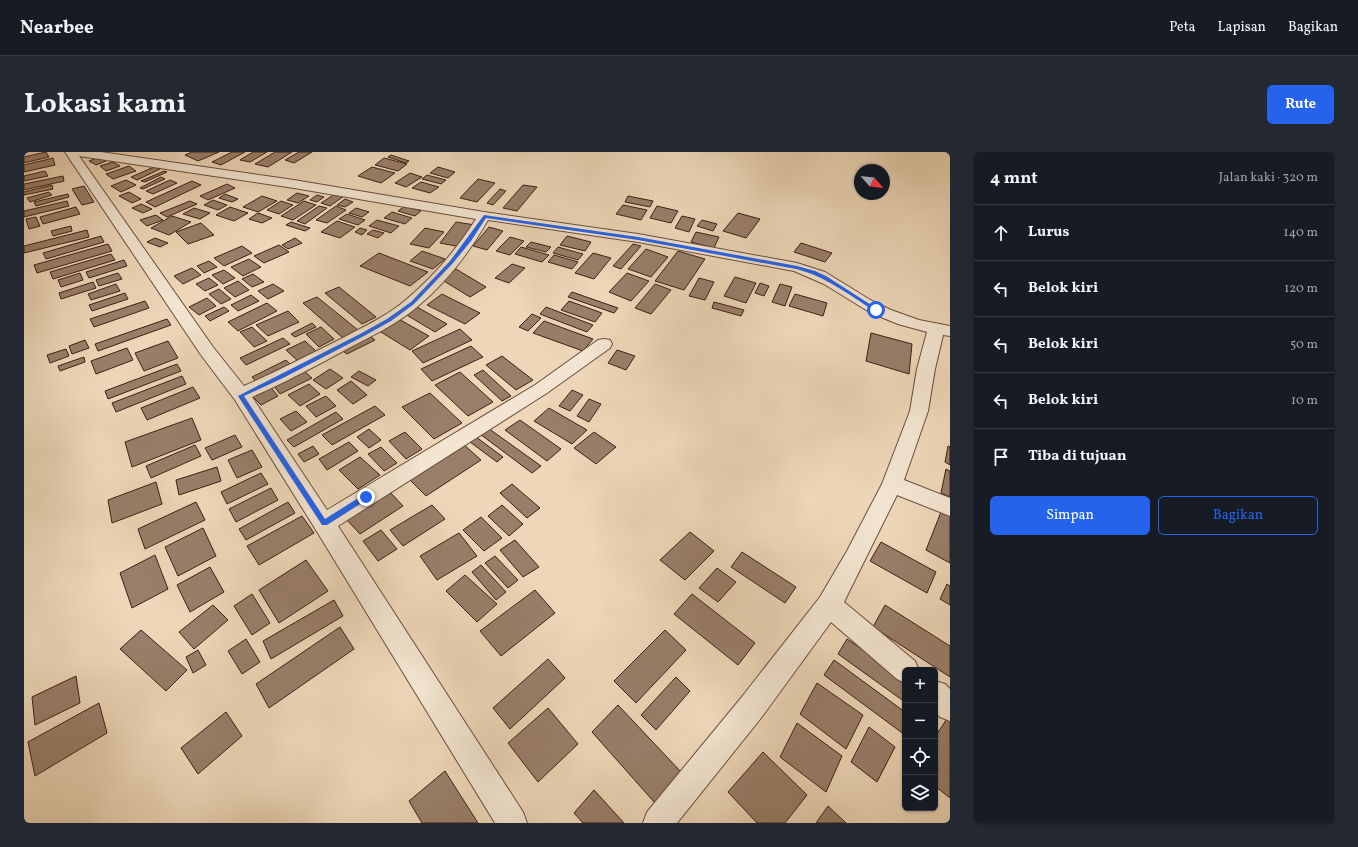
<!DOCTYPE html>
<html lang="id">
<head>
<meta charset="utf-8">
<style>
	:root { --surface:#171b24; --page:#242831; --text:#f1f3f6; --muted:#9ea1a6; --line:#363941; --accent:#2563eb }
	body { margin:0; font-family:Vollkorn,serif; background:var(--page); color:var(--text) }
	.controls { position:absolute; right:12px; bottom:12px; display:grid; overflow:hidden; border-radius:6px; box-shadow:0 1px 3px #0004 }
	.controls button { width:36px; height:36px; display:grid; place-items:center; padding:0; border:0; border-bottom:1px solid var(--line); background:var(--surface); color:var(--text); font:20px sans-serif }
	.compass { position:absolute; left:830px; top:12px; width:36px; height:36px; border-radius:50%; background:var(--surface); box-shadow:0 1px 3px #0004; rotate:118deg }
	.stop { position:absolute; width:12px; height:12px; margin:-9px; border:3px solid #2563eb; border-radius:50%; background:#fff }
	.stop.end { background:#2563eb; border-color:#fff; box-shadow:0 1px 4px #0008 }
	.list { margin:0; padding:0; list-style:none }
	h2 { display:flex; justify-content:space-between; align-items:center; height:52px; margin:0; padding:0 16px; font-size:17px }
	h2 small { font-size:13px; font-weight:400; color:var(--muted) }
	.list li { display:grid; grid-template-columns:26px 1fr auto; gap:12px; align-items:center; box-sizing:border-box; height:56px; padding:0 16px; border-top:1px solid var(--line) }
	.list b { display:block; font-size:15px; white-space:nowrap }
	.list em { font-size:13px; font-style:normal; color:var(--muted) }
	.actions { display:flex; gap:8px; padding:12px 16px }
	.actions a { flex:1; padding:9px 0; border:1px solid var(--accent); border-radius:6px; text-align:center; font-size:14px; color:var(--accent) }
	.actions .main { background:var(--accent); color:#fff }
	.icon { flex:none; width:22px; height:22px; fill:none; stroke:currentColor; stroke-width:2; stroke-linecap:round; stroke-linejoin:round }
	.map { position:relative; flex:none; width:926px; height:671px; overflow:hidden; border-radius:6px }
	header { display:flex; align-items:center; gap:24px; box-sizing:border-box; height:56px; padding:0 20px; background:var(--surface); border-bottom:1px solid var(--line) }
	header strong { font-size:19px }
	nav { display:flex; gap:22px; margin-inline-start:auto; font-size:14px }
	.intro { display:flex; align-items:center; justify-content:space-between; box-sizing:border-box; height:96px; padding:0 24px }
	h1 { margin:0; font-size:28px }
	.button { padding:10px 18px; border-radius:6px; background:var(--accent); color:#fff; font-size:14px; font-weight:700 }
	main { display:flex; gap:24px; padding:0 24px }
	aside { flex:1; background:var(--surface); border-radius:6px; box-shadow:0 1px 3px #0004 }
	.map>svg:first-child { display:block }
	.building { fill:#997f6a; stroke:#3d2015 }
	.lines { fill:none; stroke-linecap:round; stroke-linejoin:round }
	.minor-casing { stroke:#694e3e; stroke-width:2 }
	.minor { fill:#f3e5d1; fill-rule:evenodd }
	.route { fill:#2563eb }
</style>
</head>
<body>
<header>
<strong>Nearbee</strong>
<nav><a>Peta</a><a>Lapisan</a><a>Bagikan</a></nav>
</header>
<div class="intro"><h1>Lokasi kami</h1><a class="button">Rute</a></div>
<main>
<div class="map">
<svg width="926" height="671" viewBox="0 0 926 671">
	<rect width="100%" height="100%" fill="#edd7b8"/>
	<filter id="stains"><feTurbulence type="fractalNoise" baseFrequency=".005" numOctaves="4"/><feColorMatrix values="0 0 0 0 .2 0 0 0 0 .09 0 0 0 0 .02 0 0 0 .5 -.17"/></filter>
	<radialGradient id="worn" r=".72"><stop offset=".6" stop-color="#630" stop-opacity="0"/><stop offset="1" stop-color="#630" stop-opacity=".3"/></radialGradient>
	<path class="building" d="M22 0 25 5 0 11V5Z
		M168 0H195L174 9 161 3Z
		M208 0H221L197 13 188 10Z
		M229 0H243L226 10 216 8Z
		M251 0H268L244 15 231 12Z
		M275 0H288L270 11 261 8Z
		M367 3 385 9 382 11 364 5Z
		M75 5 82 9 72 13 65 9Z
		M29 6 31 13 0 20V13Z
		M360 6 383 12 374 19 351 13Z
		M89 10 96 14 82 19 76 14Z
		M105 14 112 19 89 27 82 22Z
		M130 15 136 17 113 28 107 25Z
		M348 15 371 21 357 31 334 24Z
		M414 15 431 20 424 26 406 21Z
		M21 19 24 24 0 29V24Z
		M140 19 143 20 121 30 117 29Z
		M386 21 398 25 382 35 371 31Z
		M403 23 422 28 417 32 398 27Z
		M39 24 40 29 0 38V32Z
		M137 25 141 27 119 37 116 36Z
		M454 27 471 31 453 50 436 46Z
		M102 28 112 33 97 40 87 34Z
		M146 28 153 31 129 42 122 39Z
		M168 29 177 33 131 55 122 50Z
		M397 30 415 35 406 41 388 36Z
		M203 32 211 36 184 48 176 44Z
		M28 33 29 37 0 43V40Z
		M499 33 513 35 493 59 479 56Z
		M60 34 70 50 58 53 48 37Z
		M476 37 482 39 469 53 463 51Z
		M25 40 28 43 6 50 3 46Z
		M105 40 117 47 108 51 95 44Z
		M273 41 285 44 274 51 263 48Z
		M44 42 45 45 12 54 10 50Z
		M201 42 214 47 208 50 195 46Z
		M311 42 320 44 306 54 297 51Z
		M293 43 300 45 293 50 286 48Z
		M238 44 253 49 234 60 219 55Z
		M604 44 629 49 626 55 601 50Z
		M321 47 329 50 321 55 313 53Z
		M189 48 203 53 194 58 180 53Z
		M43 49 45 54 0 65V59Z
		M166 49 173 52 143 65 136 61Z
		M257 49 269 53 255 62 243 58Z
		M280 49 292 53 269 68 257 64Z
		M117 52 128 57 119 61 108 56Z
		M599 53 623 58 617 68 592 62Z
		M295 54 303 56 281 72 273 69Z
		M312 54 322 58 303 71 292 68Z
		M381 54 397 59 391 64 374 59Z
		M633 54 654 59 647 71 626 66Z
		M52 55 56 62 19 72 16 65Z
		M206 55 224 61 210 69 192 63Z
		M170 56 186 61 176 67 159 62Z
		M332 56 345 60 338 65 325 61Z
		M368 60 388 66 381 72 360 66Z
		M234 61 248 66 238 71 225 67Z
		M714 61 736 67 722 86 699 79Z
		M323 62 341 68 334 73 315 67Z
		M132 63 139 68 123 74 116 68Z
		M148 64 167 70 145 83 127 76Z
		M658 64 671 67 665 80 651 76Z
		M12 65 16 74 5 77 2 67Z
		M353 68 375 74 367 81 345 74Z
		M678 68 693 72 689 79 673 74Z
		M313 69 331 75 316 86 297 80Z
		M267 70 286 76 281 79 262 73Z
		M432 70 451 73 437 95 416 91Z
		M177 71 190 83 164 92 152 80Z
		M47 74 48 79 29 84 27 79Z
		M465 75 479 79 463 98 449 94Z
		M336 76 343 78 338 83 331 80Z
		M401 76 420 80 405 96 386 92Z
		M63 78 65 85 0 101V94Z
		M349 78 360 81 354 86 343 82Z
		M672 80 695 85 690 96 667 90Z
		M77 84 80 90 22 107 19 101Z
		M543 84 567 90 561 99 536 93Z
		M486 85 500 89 486 103 472 99Z
		M131 86 144 91 136 95 123 90Z
		M271 86 278 91 264 97 258 93Z
		M507 90 527 95 522 100 502 95Z
		M777 91 808 101 801 110 770 100Z
		M84 92 88 99 13 121 10 113Z
		M609 92 617 94 597 117 589 114Z
		M255 93 265 100 240 111 230 104Z
		M218 94 228 101 200 114 190 106Z
		M497 95 525 103 518 110 491 102Z
		M534 95 559 102 554 108 529 101Z
		M622 97 644 105 627 125 604 117Z
		M398 99 421 107 409 117 386 109Z
		M654 99 681 107 660 138 631 129Z
		M355 101 404 120 386 134 336 114Z
		M569 101 587 106 570 127 551 121Z
		M87 102 91 108 29 127 26 120Z
		M530 103 554 110 548 117 524 110Z
		M225 107 237 115 219 124 207 115Z
		M100 108 103 114 65 126 62 120Z
		M185 109 193 115 180 121 173 114Z
		M488 112 501 116 485 131 471 126Z
		M168 116 177 123 159 132 150 124Z
		M432 117 462 135 446 145 415 126Z
		M200 118 211 126 199 132 188 123Z
		M56 121 59 128 37 135 34 128Z
		M94 121 98 127 75 134 72 128Z
		M603 121 625 129 607 149 585 140Z
		M229 122 240 130 228 135 218 127Z
		M711 125 732 131 722 151 700 144Z
		M185 126 194 133 181 139 172 132Z
		M675 126 690 130 681 148 665 144Z
		M214 129 225 138 211 145 200 136Z
		M69 130 72 136 37 147 35 141Z
		M736 131 745 134 740 144 731 141Z
		M92 132 96 139 67 148 64 142Z
		M249 132 260 139 244 147 234 139Z
		M631 132 647 138 627 162 611 156Z
		M756 132 768 135 761 154 748 150Z
		M315 135 352 165 338 172 301 141Z
		M195 137 207 147 197 152 185 142Z
		M548 140 594 156 590 161 544 145Z
		M101 141 104 147 68 159 65 153Z
		M418 142 456 161 441 172 403 153Z
		M771 142 803 151 799 164 765 154Z
		M227 143 235 149 214 159 207 153Z
		M293 145 334 178 319 186 279 151Z
		M183 146 192 154 175 163 165 155Z
		M121 149 125 156 70 175 66 167Z
		M545 149 578 161 571 170 537 158Z
		M690 150 720 158 717 164 688 156Z
		M243 151 253 159 214 179 204 170Z
		M200 155 205 159 186 169 181 164Z
		M393 155 423 172 411 180 381 162Z
		M522 155 569 173 563 180 516 162Z
		M264 159 275 170 244 184 232 173Z
		M508 162 517 166 504 179 495 175Z
		M371 165 405 184 386 198 352 177Z
		M143 167 147 173 74 199 71 192Z
		M520 169 569 187 559 199 509 181Z
		M288 171 292 175 271 185 267 182Z
		M228 175 243 189 230 195 216 180Z
		M297 175 310 187 295 195 282 182Z
		M436 177 448 188 399 211 388 199Z
		M847 181 888 192 885 222 842 209Z
		M345 183 351 188 323 202 316 197Z
		M259 186 266 192 222 213 216 206Z
		M61 188 65 196 48 202 45 194Z
		M144 189 154 206 120 219 111 201Z
		M281 189 294 201 275 210 262 198Z
		M447 194 459 205 408 229 397 217Z
		M103 196 109 208 72 222 67 209Z
		M42 197 45 204 26 211 23 203Z
		M593 198 611 204 602 218 584 211Z
		M478 204 509 228 492 238 462 213Z
		M60 205 61 210 36 219 34 214Z
		M262 208 268 214 233 231 228 225Z
		M153 212 157 219 84 247 81 239Z
		M277 216 288 226 256 242 247 230Z
		M306 217 319 226 302 237 289 228Z
		M459 218 487 244 478 249 450 223Z
		M335 219 352 228 344 234 327 225Z
		M436 220 469 250 444 264 411 233Z
		M158 224 162 232 92 260 88 251Z
		M327 229 343 243 329 252 313 238Z
		M244 232 254 244 237 253 226 242Z
		M285 232 296 242 276 254 264 243Z
		M169 235 176 246 123 268 117 256Z
		M548 238 559 243 546 259 535 254Z
		M406 241 438 271 410 287 378 255Z
		M302 244 312 254 292 265 282 254Z
		M565 247 577 252 565 270 553 264Z
		M351 254 361 263 308 293 298 283Z
		M525 256 563 278 548 292 510 269Z
		M272 259 283 270 267 279 256 267Z
		M312 260 319 267 270 295 263 288Z
		M168 266 177 288 108 315 101 290Z
		M496 268 537 297 523 309 481 278Z
		M464 276 517 314 508 321 456 282Z
		M345 277 357 288 345 296 333 285Z
		M381 280 398 297 382 307 365 289Z
		M570 280 592 295 572 312 550 296Z
		M211 283 218 295 188 308 181 296Z
		M452 285 479 305 473 310 446 290Z
		M325 290 334 299 303 318 295 307Z
		M438 291 457 308 402 344 384 326Z
		M171 293 177 304 127 326 122 314Z
		M289 294 295 302 280 310 274 302Z
		M924 294 926 295V313L921 310Z
		M357 295 373 311 360 319 344 302Z
		M228 298 238 315 213 326 204 308Z
		M336 305 356 323 334 337 315 318Z
		M193 315 197 329 155 343 152 328Z
		M922 317 926 319V345L917 341Z
		M237 321 244 332 203 352 197 340Z
		M132 330 138 352 88 371 84 348Z
		M488 332 516 356 503 366 476 341Z
		M247 336 254 348 212 370 205 357Z
		M364 338 379 354 336 382 320 365Z
		M172 350 181 368 121 397 114 377Z
		M264 350 271 361 222 388 215 377Z
		M408 353 421 367 379 394 366 378Z
		M478 353 499 372 485 384 464 364Z
		M917 360 926 364V411L902 398Z
		M278 364 290 381 235 413 223 394Z
		M457 365 478 386 460 399 439 378Z
		M179 376 192 404 154 424 141 395Z
		M357 378 373 397 354 409 339 389Z
		M666 380 690 399 661 428 636 408Z
		M435 381 453 404 413 428 396 404Z
		M491 388 515 415 499 425 476 398Z
		M857 390 912 420 903 441 846 409Z
		M718 400 772 435 761 451 707 415Z
		M131 403 144 437 108 456 96 421Z
		M471 404 494 428 484 436 461 411Z
		M282 408 304 439 255 471 235 438Z
		M457 413 482 440 472 448 448 420Z
		M186 415 200 440 166 460 153 433Z
		M693 416 712 430 694 450 675 436Z
		M441 423 473 452 453 470 422 439Z
		M923 432 926 434V453L916 447Z
		M511 438 531 461 477 504 456 479Z
		M228 442 246 471 228 483 210 454Z
		M668 442 731 491 714 513 650 462Z
		M310 448 319 464 247 507 239 489Z
		M189 453 204 468 170 497 155 480Z
		M861 453 926 494V525L849 475Z
		M316 475 330 497 245 556 232 532Z
		M117 478 163 518 142 539 96 497Z
		M641 478 662 498 612 551 590 529Z
		M222 487 236 510 218 522 204 499Z
		M823 487 881 526V550L814 502Z
		M174 498 182 513 169 521 162 505Z
		M524 507 541 526 486 577 469 556Z
		M810 508 881 560V583L800 523Z
		M52 524 56 551 11 573 8 545Z
		M652 525 666 539 632 578 617 563Z
		M793 531 839 563 822 597 776 562Z
		M75 551 83 581 11 624 4 590Z
		M594 553 658 621 631 651 568 580Z
		M524 556 554 592 514 630 484 591Z
		M202 560 218 584 174 622 157 596Z
		M926 562V646L911 634V585Z
		M773 571 818 604 802 640 756 605Z
		M845 575 871 595 853 630 827 610Z
		M739 600 783 643 761 671H733L704 640Z
		M421 619 454 671H398L385 649Z
		M570 638 600 671H559L550 661Z
		M804 654 822 671H792Z"/>
	<g class="lines">
		<defs>
			<path id="minor" d="M41 0H77L270 28 460 60 614 82 773 111 801 120 848 149 867 158 895 168 926 174V184L919 183 911 217 904 259 880 328 926 346V364L873 343 820 450 891 509 895 518H881V531L873 527 807 470 737 566 653 671H619L623 660 717 546 796 445 823 399 858 332 886 259 893 217 903 180 874 172 847 161 800 132 770 119 614 90 464 68C445 101 422 131 393 155 372 173 347 184 323 197 292 214 260 231 228 245L303 358 511 233 574 188 580 187 586 188 588 192 586 196 523 241 314 374 499 660 503 671H471L292 378 211 248 177 203ZM55 4 270 36 452 67C433 97 410 124 383 147 362 165 337 176 313 189 282 204 252 220 220 234L189 195Z
				M911 529 921 532 926 537V569L916 565 911 560Z"/>
		</defs>
		<use href="#minor" class="minor-casing"/>
		<use href="#minor" class="minor"/>
	</g>
	<path class="route" d="M460 63 614 85 773 114 791 119 802 124 855 158 851 159C825 143 801 124 772 117L614 88 462 66 447 89 429 111 390 152 367 169 340 184 259 226 220 244 301 367 339 343H344V347L303 373H298L214 244 336 182 363 167 387 150 426 109Z"/>
	<rect width="100%" height="100%" filter="url(#stains)"/>
	<rect width="100%" height="100%" fill="url(#worn)"/>
</svg>
<div class="controls">
<button>+</button>
<button>−</button>
<button><svg class="icon" aria-label="locate" viewBox="0 0 24 24"><circle cx="12" cy="12" r="6"/><path d="M12 2v4M12 18v4M2 12h4M18 12h4"/></svg></button>
<button><svg class="icon" aria-label="layers" viewBox="0 0 24 24"><path d="M12 4l9 5-9 5-9-5zM3 14l9 5 9-5"/></svg></button>
</div>
<svg class="compass" viewBox="-18 -18 36 36"><path d="M0-13l5 13h-10z" fill="#e53935"/><path d="M0 13l5-13h-10z" fill="#9ea1a6"/></svg>
<div class="stop" style="left:852px;top:158px"></div>
<div class="stop end" style="left:342px;top:345px"></div>
</div>
<aside>
<h2>4 mnt<small>Jalan kaki · 320 m</small></h2>
<ul class="list">
<li><svg class="icon" aria-label="ahead" viewBox="0 0 24 24"><path d="M12 20V5M6 11l6-6 6 6"/></svg><div><b>Lurus</b></div><em>140 m</em></li>
<li><svg class="icon" aria-label="left" viewBox="0 0 24 24"><path d="M17 20v-9H6M10 6l-5 5 5 5"/></svg><div><b>Belok kiri</b></div><em>120 m</em></li>
<li><svg class="icon" aria-label="left" viewBox="0 0 24 24"><path d="M17 20v-9H6M10 6l-5 5 5 5"/></svg><div><b>Belok kiri</b></div><em>50 m</em></li>
<li><svg class="icon" aria-label="left" viewBox="0 0 24 24"><path d="M17 20v-9H6M10 6l-5 5 5 5"/></svg><div><b>Belok kiri</b></div><em>10 m</em></li>
<li><svg class="icon" aria-label="arrive" viewBox="0 0 24 24"><path d="M6 21V4h12l-3 4 3 4H6"/></svg><div><b>Tiba di tujuan</b></div></li>
</ul>
<div class="actions"><a class="main">Simpan</a><a>Bagikan</a></div>
</aside>
</main>
</body>
</html>
